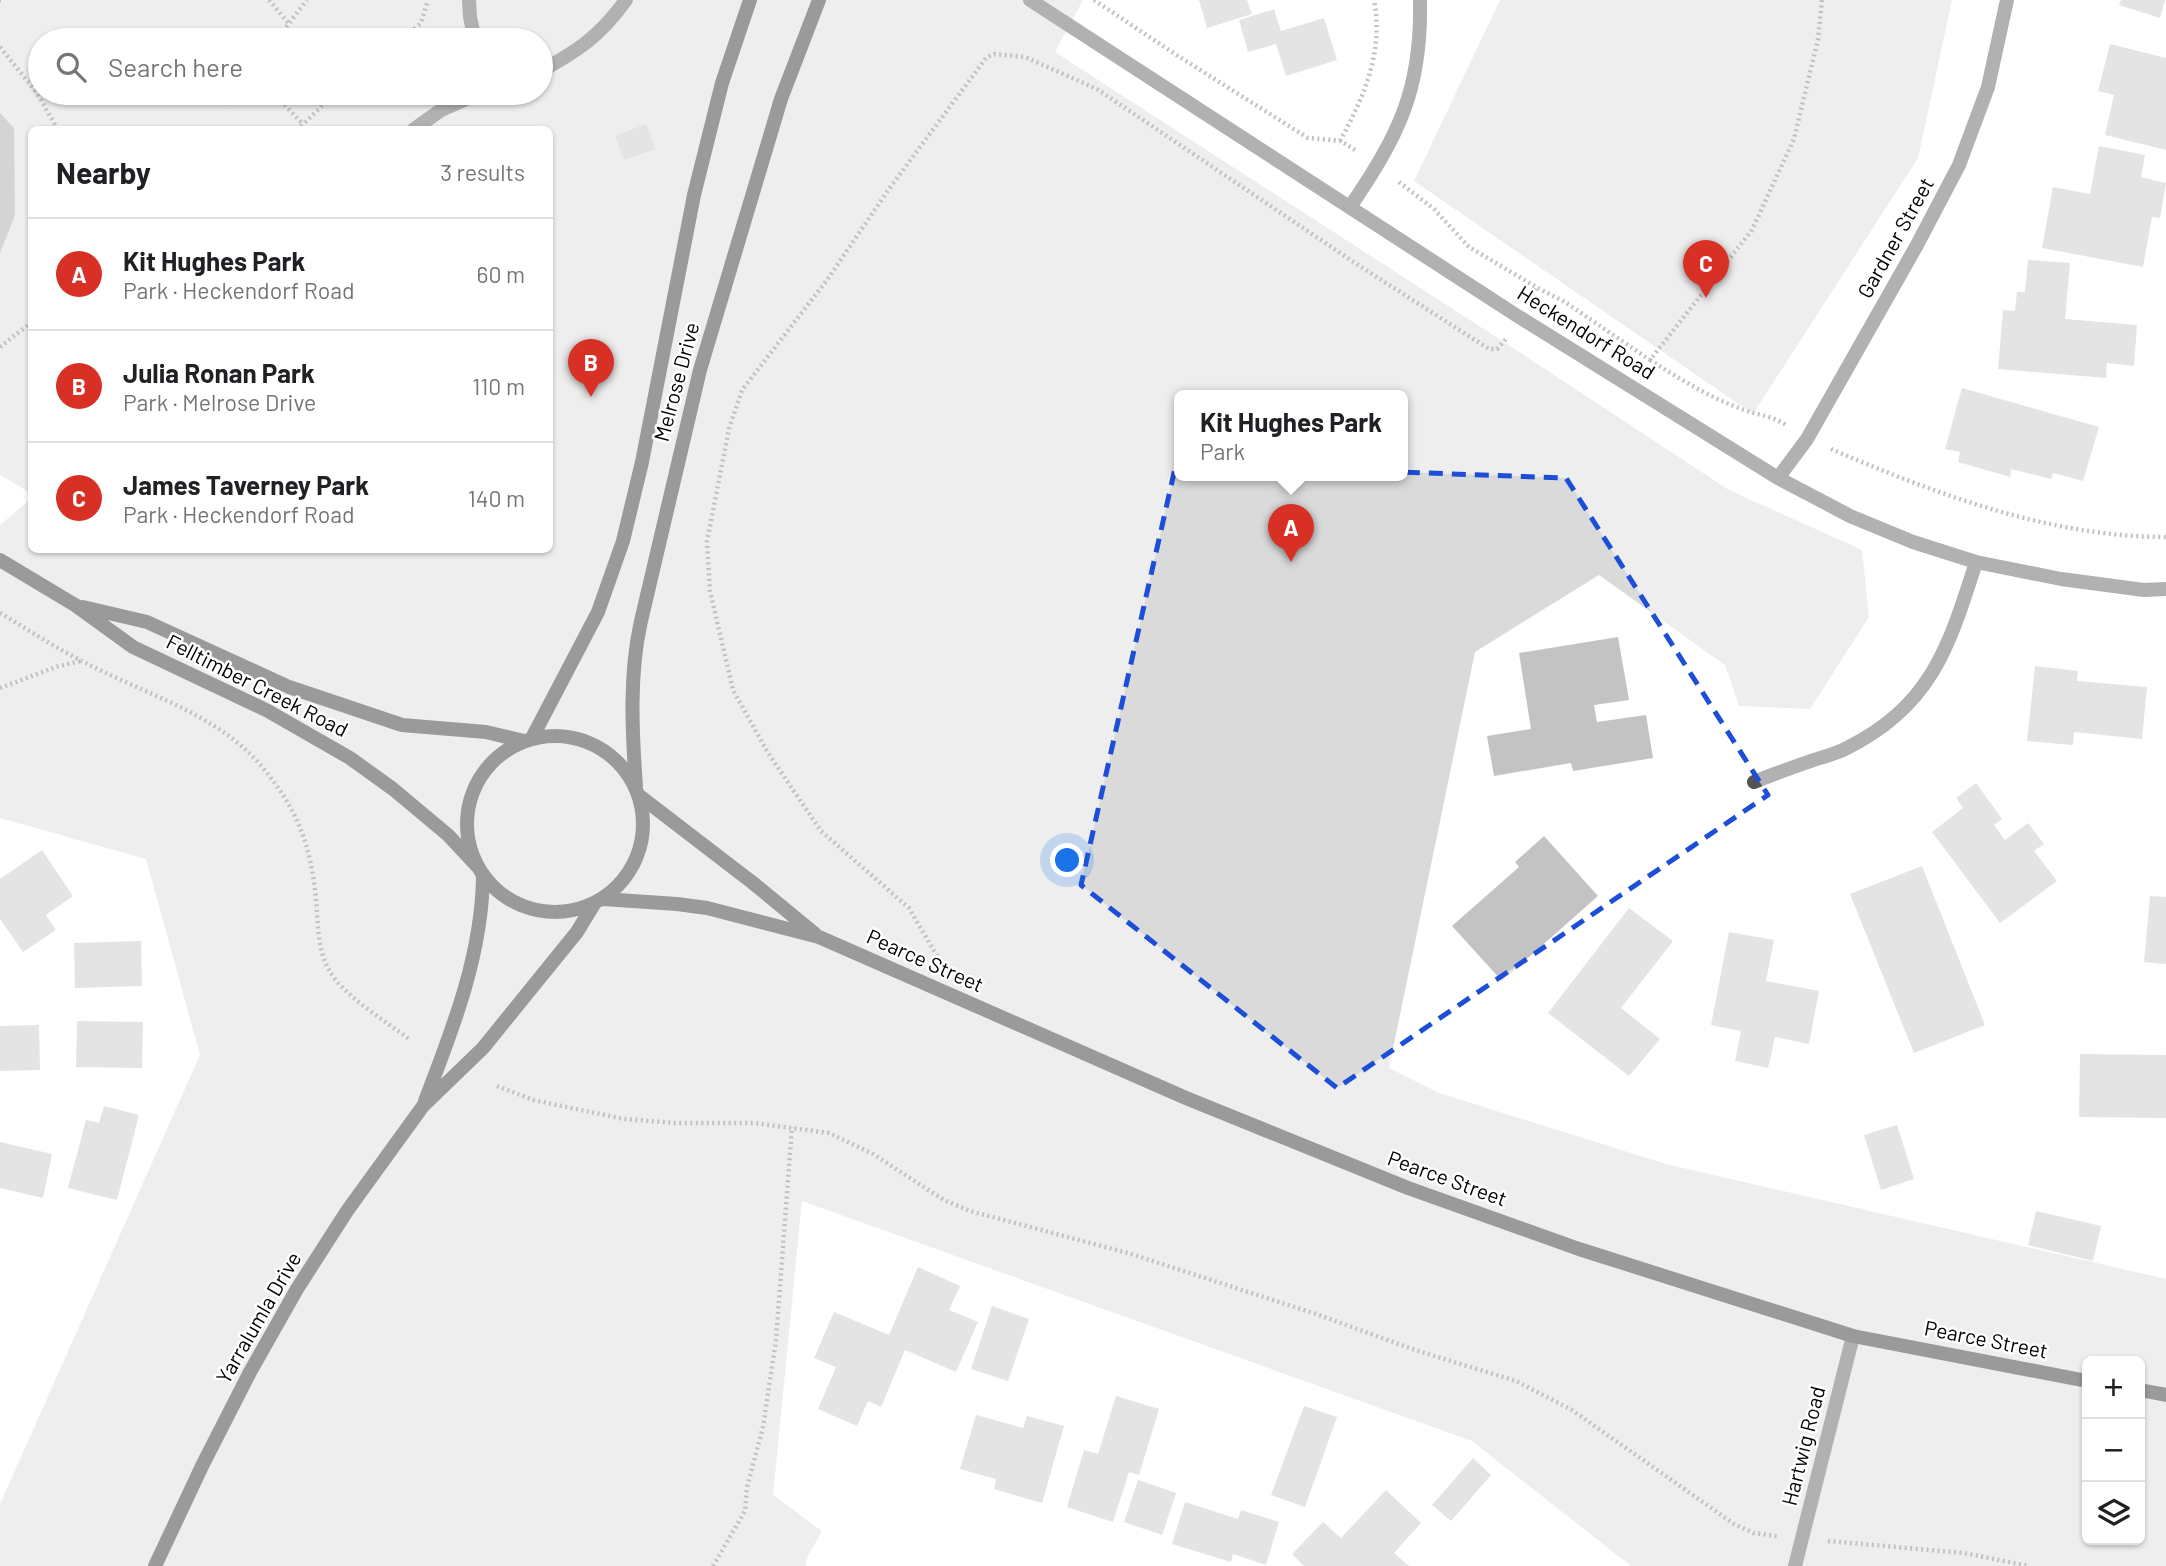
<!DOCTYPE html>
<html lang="en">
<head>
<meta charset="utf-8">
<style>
	:root { --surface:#fff; --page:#f6f6f6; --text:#202124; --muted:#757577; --line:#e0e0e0; --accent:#d93025 }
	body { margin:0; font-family:Barlow,sans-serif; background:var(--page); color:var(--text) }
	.controls { position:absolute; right:21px; bottom:21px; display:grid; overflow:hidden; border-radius:10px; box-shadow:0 2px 5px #0004 }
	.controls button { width:63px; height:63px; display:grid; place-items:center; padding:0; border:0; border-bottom:2px solid var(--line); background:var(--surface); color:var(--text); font:35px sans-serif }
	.you { position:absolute; left:1068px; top:861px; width:24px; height:24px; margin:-18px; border:5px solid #fff; border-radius:50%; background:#1a73e8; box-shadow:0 0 0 10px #1a73e833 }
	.badge { display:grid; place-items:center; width:46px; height:46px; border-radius:50%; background:var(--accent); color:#fff; font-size:23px; font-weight:700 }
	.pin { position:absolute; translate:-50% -58px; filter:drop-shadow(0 2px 4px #0008) }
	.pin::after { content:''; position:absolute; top:37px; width:24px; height:21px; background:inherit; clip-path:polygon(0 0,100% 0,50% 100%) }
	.popup { position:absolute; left:1174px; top:390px; width:234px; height:91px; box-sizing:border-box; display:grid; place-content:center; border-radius:10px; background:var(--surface); filter:drop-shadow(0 2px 5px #0005); font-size:23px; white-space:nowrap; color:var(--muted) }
	.popup b { font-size:26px; color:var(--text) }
	.popup::after { content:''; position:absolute; left:50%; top:100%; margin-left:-14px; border:14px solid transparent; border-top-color:var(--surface) }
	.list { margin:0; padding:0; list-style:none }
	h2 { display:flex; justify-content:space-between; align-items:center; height:91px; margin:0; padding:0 28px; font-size:30px }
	h2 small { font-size:23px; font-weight:400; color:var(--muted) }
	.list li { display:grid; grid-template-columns:46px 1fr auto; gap:21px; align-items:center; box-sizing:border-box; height:112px; padding:0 28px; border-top:2px solid var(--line) }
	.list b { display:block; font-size:26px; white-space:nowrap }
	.list p { margin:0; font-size:23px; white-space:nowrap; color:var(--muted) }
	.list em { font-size:23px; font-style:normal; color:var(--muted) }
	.icon { flex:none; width:38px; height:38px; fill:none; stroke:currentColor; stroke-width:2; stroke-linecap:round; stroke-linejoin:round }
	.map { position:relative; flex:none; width:2166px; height:1566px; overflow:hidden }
	.search { position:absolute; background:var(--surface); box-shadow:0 2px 5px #0004; left:28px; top:28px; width:525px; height:77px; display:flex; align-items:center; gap:18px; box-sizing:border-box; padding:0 24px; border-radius:38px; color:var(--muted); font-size:26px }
	.panel { position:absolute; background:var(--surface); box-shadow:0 2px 5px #0004; left:28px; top:126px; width:525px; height:427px; border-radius:10px }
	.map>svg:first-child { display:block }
	.green { fill:#dadada; fill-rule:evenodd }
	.water { fill:#a1a1a1 }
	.building { fill:#c3c3c3 }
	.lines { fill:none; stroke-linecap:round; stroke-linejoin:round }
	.path { stroke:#757575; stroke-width:4.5; stroke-dasharray:2 3.5; stroke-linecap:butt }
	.service { stroke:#535353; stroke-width:14 }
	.minor { stroke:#535353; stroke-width:14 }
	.tertiary { stroke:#535353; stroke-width:14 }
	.secondary { stroke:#202020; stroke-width:14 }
	.marked { fill:none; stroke:#1d4ed8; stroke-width:5; stroke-dasharray:14 9; stroke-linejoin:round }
	.labels { text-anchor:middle; stroke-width:5; stroke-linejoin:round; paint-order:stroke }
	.street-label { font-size:21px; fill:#000; stroke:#fff }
</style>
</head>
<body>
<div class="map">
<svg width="2166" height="1566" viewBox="0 0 2166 1566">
	<rect width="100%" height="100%" fill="#fff"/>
	<path class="green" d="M0 0H1083L1055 52 1504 342 1729 490 1862 550 1869 617 1810 709 1739 706 1725 665 1599 575 1475 652 1389 1068 1439 1093 1666 1164 2166 1279V1566H1631L1472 1441 802 1201 773 1495 822 1531 807 1558 806 1566H0V1504L200 1055 146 859 0 818V525L31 499 32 550H550V130H32L31 493 0 475ZM40 40H541V93H40ZM1179 396H1403V476H1179ZM2087 1361H2140V1540H2087Z
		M1500 0H1952L1918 158 1753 414 1414 181Z"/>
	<path class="water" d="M0 113 14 128 15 215 0 253Z"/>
	<path class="building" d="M1199 0H1247L1252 14 1207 28Z
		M2121 0H2165L2160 18 2119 5Z
		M1274 9 1281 31 1324 18 1337 60 1286 76 1276 44 1248 52 1239 20Z
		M2110 44 2166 58V150L2105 135 2114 95 2098 91Z
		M214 93H241L225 106Z
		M646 124 656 149 624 160 615 136Z
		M2099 146 2145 155 2141 177 2166 183 2160 218 2152 217 2143 267 2042 248 2053 187 2090 194Z
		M2028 260 2070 263 2065 319 2137 325 2134 366 2107 363 2106 378 1998 369 2003 310 2015 311 2017 292H2025Z
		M1962 388 2099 427 2083 481 2053 473 2051 479 2011 469 2010 477 1958 462 1960 452 1945 449Z
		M1618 637 1629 700 1594 705 1597 722 1646 715 1653 758 1573 771 1571 763 1494 776 1487 736 1531 729 1519 653Z
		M2035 666 2078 671 2077 681 2147 687 2142 739 2074 732 2073 745 2027 741Z
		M1976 783 2002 819 1994 825 2005 840 2028 823 2044 844 2034 851 2057 881 2000 923 1932 832 1963 808 1956 798Z
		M1544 836 1598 896 1502 981 1452 926 1519 867 1515 862Z
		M42 850 73 896 46 915 56 930 23 952 0 919V879Z
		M1922 866 1985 1025 1914 1053 1850 894Z
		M2150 896 2166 897V964L2144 962Z
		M1629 908 1673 941 1621 1008 1660 1039 1629 1076 1548 1013Z
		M1729 932 1774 940 1766 981 1819 991 1809 1044 1775 1037 1768 1068 1735 1061 1741 1031 1711 1025Z
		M141 941 142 986 75 988 74 943Z
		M77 1021 143 1022 142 1068 76 1067Z
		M39 1025 40 1070 0 1071V1026Z
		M2080 1054 2166 1055V1118L2079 1117Z
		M104 1106 139 1115 117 1200 68 1188 86 1120 99 1123Z
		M1897 1125 1914 1179 1881 1190 1864 1135Z
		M0 1142 52 1154 43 1198 0 1188Z
		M2036 1211 2101 1226 2093 1261 2028 1245Z
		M918 1267 960 1286 949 1310 978 1322 956 1372 905 1350 881 1407 868 1401 857 1426 818 1409 836 1367 814 1358 834 1312 889 1335Z
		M992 1306 1029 1319 1008 1381 971 1369Z
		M1116 1396 1159 1409 1139 1475 1129 1472 1113 1522 1067 1507 1084 1450 1098 1454Z
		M1304 1406 1337 1417 1305 1507 1271 1495Z
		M976 1415 1023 1428 1027 1416 1064 1426 1042 1503 994 1489 996 1479 960 1469Z
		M1473 1458 1491 1475 1451 1521 1432 1505Z
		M1138 1480 1176 1493 1162 1535 1124 1522Z
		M1386 1490 1421 1523 1394 1553 1409 1566H1304L1292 1554 1323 1522 1341 1538Z
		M1185 1502 1238 1519 1241 1510 1279 1522 1266 1565 1233 1554 1231 1562 1172 1544Z"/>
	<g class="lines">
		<path class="path" d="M0 0H1
			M269 0 290 25
			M1094 0 1178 56 1308 138 1341 141 1355 150
			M276 40 307 0
			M402 40 421 23 428 0
			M0 47 37 93 58 130
			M273 93 303 124
			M297 130 322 106 341 93
			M1340 141C1364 97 1384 51 1374 0
			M1399 182 1434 209 1469 247 1536 287
			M1532 295 1536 287 1565 302 1650 360 1752 230 1794 139 1818 39 1822 0
			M0 347 32 322
			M1650 360C1678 378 1707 396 1739 408 1755 415 1771 415 1786 425
			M1831 449C1936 494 2050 537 2166 537
			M0 613C27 629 54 647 82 661 143 694 218 713 263 768 298 810 310 844 316 898 318 921 317 949 329 970 341 994 387 1022 409 1039
			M0 688 59 666 81 661
			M940 961 909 908 821 831 768 753 733 690 710 591 707 541 729 429 742 390 827 280 889 189 986 58 994 54 1025 57 1097 89 1355 263 1489 349H1497L1506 339
			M497 1086 533 1100 624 1119 675 1123H754L829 1133 873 1154 944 1200 970 1211 1128 1253 1316 1314 1415 1350 1516 1381 1572 1410 1734 1524 1754 1533 1777 1536
			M1828 1541 1964 1553 2029 1566
			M713 1566 745 1511 747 1487 763 1427 776 1340 792 1127"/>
		<path class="service" d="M469 0 470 17 475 40
			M541 71C579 50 600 36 626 0
			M413 130 441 110 480 93"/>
		<path class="minor" d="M1030 0 1519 317 1778 478 1850 516 1913 542 1976 562 2061 579 2144 590 2166 589
			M1350 207C1399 135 1422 89 1420 0
			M1778 478 1807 439 1917 245 1959 165 1988 87 2007 0
			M1754 782C1771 775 1788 769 1805 763 1818 758 1833 755 1845 749 1931 707 1949 647 1976 562"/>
		<path class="tertiary" d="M1795 1566 1853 1336"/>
		<path class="secondary" d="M0 560 75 605 133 647 268 711 350 758 393 789 448 835 477 866
			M83 607 147 622 289 687 402 725 486 732 524 741
			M467 824a88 88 0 1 1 176 0a88 88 0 1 1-176 0Z
			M532 738 598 612 623 541 642 462 694 195 722 83 750 0
			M636 786C632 732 629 674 641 621L700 370 781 99 819 0
			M641 797 753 883 815 934
			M603 899 677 904 707 908 819 937 1186 1098 1408 1188 1579 1249 1853 1336 2087 1381
			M425 1101C453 1028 482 955 483 876
			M2140 1390 2166 1395
			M155 1566 203 1464 250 1372 297 1289 347 1211 423 1106 483 1048 577 932 594 904"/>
	</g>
	<path d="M0 0H2166V1566H0ZM1176 464 1566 478 1768 795 1337 1088 1081 885Z" fill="#fff" fill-opacity=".55" fill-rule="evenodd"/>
	<path class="marked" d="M1176 464 1566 478 1768 795 1337 1088 1081 885Z"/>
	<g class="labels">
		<g class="street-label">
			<text transform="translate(1896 238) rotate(-61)" y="7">Gardner Street</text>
			<text transform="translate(1586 333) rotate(32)" y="7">Heckendorf Road</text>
			<text transform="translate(677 382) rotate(-75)" y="7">Melrose Drive</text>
			<text transform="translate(257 686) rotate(27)" y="7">Felltimber Creek Road</text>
			<text transform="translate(925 961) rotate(24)" y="7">Pearce Street</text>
			<text transform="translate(1447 1179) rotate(20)" y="7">Pearce Street</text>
			<text transform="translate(259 1318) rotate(-60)" y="7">Yarralumla Drive</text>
			<text transform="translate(1986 1340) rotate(11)" y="7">Pearce Street</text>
			<text transform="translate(1804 1446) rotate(-76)" y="7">Hartwig Road</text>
		</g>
	</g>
</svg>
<div class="controls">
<button>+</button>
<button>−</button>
<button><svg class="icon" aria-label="layers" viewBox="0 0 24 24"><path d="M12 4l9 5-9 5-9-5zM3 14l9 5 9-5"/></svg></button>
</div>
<div class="you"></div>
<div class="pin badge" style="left:1291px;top:562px">A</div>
<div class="popup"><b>Kit Hughes Park</b>Park</div>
<div class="pin badge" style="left:591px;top:397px">B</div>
<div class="pin badge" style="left:1706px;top:298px">C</div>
<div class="search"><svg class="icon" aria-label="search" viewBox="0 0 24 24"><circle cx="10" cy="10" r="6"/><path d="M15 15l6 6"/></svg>Search here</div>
<section class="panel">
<h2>Nearby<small>3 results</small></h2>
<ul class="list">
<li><span class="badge">A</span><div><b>Kit Hughes Park</b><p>Park · Heckendorf Road</p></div><em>60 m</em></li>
<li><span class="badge">B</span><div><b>Julia Ronan Park</b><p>Park · Melrose Drive</p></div><em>110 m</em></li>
<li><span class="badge">C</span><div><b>James Taverney Park</b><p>Park · Heckendorf Road</p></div><em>140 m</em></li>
</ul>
</section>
</div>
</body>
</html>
